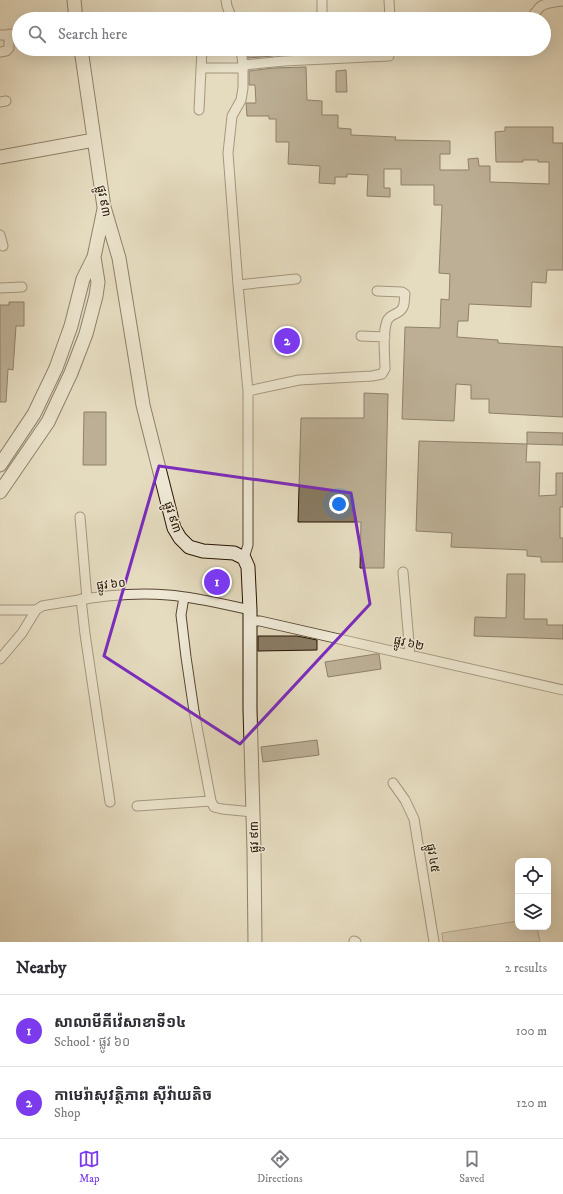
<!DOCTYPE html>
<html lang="en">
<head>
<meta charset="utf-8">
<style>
	:root { --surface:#fff; --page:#f7f7f7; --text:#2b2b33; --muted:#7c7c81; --line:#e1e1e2; --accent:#7c3aed }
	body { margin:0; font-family:"IM FELL DW Pica","Noto Sans Khmer",serif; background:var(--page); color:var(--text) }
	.controls { position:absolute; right:12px; bottom:12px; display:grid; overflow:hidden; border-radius:8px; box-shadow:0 4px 16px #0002 }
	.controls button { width:36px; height:36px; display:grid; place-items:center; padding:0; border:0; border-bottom:1px solid var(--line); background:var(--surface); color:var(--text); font:20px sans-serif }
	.you { position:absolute; left:339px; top:504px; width:14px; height:14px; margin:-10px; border:3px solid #fff; border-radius:50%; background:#1a73e8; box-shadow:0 0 0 6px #1a73e833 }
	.badge { display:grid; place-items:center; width:26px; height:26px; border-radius:50%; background:var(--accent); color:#fff; font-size:13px; font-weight:700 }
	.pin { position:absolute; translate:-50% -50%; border:2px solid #fff; box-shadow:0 1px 4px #0006 }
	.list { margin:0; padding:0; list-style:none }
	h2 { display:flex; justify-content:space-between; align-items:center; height:52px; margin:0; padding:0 16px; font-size:17px }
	h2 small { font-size:13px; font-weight:400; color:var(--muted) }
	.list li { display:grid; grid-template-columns:26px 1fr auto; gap:12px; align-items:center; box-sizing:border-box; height:72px; padding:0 16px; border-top:1px solid var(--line) }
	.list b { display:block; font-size:15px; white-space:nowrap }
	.list p { margin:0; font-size:13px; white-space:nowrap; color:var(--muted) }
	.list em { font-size:13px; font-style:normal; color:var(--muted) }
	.icon { flex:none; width:22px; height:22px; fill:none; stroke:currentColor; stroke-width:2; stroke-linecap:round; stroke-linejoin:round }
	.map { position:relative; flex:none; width:563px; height:942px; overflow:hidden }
	.search { position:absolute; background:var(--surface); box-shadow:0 4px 16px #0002; left:12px; right:12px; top:12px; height:44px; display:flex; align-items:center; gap:10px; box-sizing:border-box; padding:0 14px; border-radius:22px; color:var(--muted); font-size:15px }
	.sheet { height:196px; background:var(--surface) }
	nav { display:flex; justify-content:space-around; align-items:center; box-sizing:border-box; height:56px; border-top:1px solid var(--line); background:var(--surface); font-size:11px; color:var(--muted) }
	nav a { display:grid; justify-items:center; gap:2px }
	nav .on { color:var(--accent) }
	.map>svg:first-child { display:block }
	.green { fill:#c5b99f; stroke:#766650 }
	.building { fill:#897b63; stroke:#261300 }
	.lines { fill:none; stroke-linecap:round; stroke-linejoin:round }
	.street-casing { stroke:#564530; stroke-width:11 }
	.secondary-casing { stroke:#261300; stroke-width:15 }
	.street { stroke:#eee8d5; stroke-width:9 }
	.secondary { stroke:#eee8d5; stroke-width:13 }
	.marked { fill:none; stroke:#7b2cbf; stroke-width:3; stroke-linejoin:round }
	.labels { text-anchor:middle; stroke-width:3; stroke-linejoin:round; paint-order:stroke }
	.street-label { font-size:12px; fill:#261300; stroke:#eee8d5 }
</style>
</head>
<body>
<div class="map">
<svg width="563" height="942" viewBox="0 0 563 942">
	<rect width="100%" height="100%" fill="#e5dbbf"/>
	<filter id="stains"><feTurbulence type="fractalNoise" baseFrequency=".005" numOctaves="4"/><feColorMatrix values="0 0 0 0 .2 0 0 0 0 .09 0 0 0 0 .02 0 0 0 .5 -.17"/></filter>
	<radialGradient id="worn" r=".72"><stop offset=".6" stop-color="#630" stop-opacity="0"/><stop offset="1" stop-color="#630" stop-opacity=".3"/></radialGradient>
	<path class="green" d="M518 921V927H537L540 942H443L442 933Z"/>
	<path class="building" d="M247 49H273V56L248 58Z
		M306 67 307 100 322 101V115H338V128L351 129V135L396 137 395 140 450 141V154H440V170H469L468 159 478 158 479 166H490V182L549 184V162H538V160H523V162H496L495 132 505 131V127H553V143H563V270H547L546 283 532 282 531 307 469 304 468 321H458L457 337 498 340V343L563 347V417L489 413V399H471V385L456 384 454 421 402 419 405 327 440 328 441 299 449 300 450 274 439 273 442 205H434V185H401V169H384V188H390V197L367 196 368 175 347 174V177H335V184L319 183 320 166 288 164 289 142H276V119H269V116H247L246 103H256L255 85H249V71L273 68Z
		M346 70 347 92H336V71Z
		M9 302H24V326H16L13 370 8 369 6 402H0V305H9Z
		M364 393 388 394 384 568H360L361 522H298L301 418H364Z
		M84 412H106V465H83Z
		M527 432 563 433V445L527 444Z
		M419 441 527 444 526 462H540L539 496 556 495V473H563V507H560V538H563V562H541V557L527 556V550L451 547 452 533 416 531Z
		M507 574H525L524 619H547V625H563V639L474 636 475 617 506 618Z
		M258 636H297L317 640V650L258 651Z
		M376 654H379L381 669 328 677 325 662Z
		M317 740 319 755 263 762 261 747Z"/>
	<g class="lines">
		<defs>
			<path id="street" d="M226 0 227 6 232 19
				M322 0V19
				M389 0 390 19
				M529 19C535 15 536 11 540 7 546 2 556 2 563 1
				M0 35 19 34
				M241 49 243 65V88L241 100 232 116 228 153 238 285 248 391V545L244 558
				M0 52 6 51 9 48V34
				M243 65 284 61 389 56V49
				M201 68H244
				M0 102 6 101
				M199 110 202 49
				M0 235 3 246
				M238 285 296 279
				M0 288 22 287
				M361 336 385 337
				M248 391 299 380 372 376 382 374 385 369C385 355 382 334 387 321 390 313 400 315 403 307 405 303 404 298 405 294L402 292 377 291
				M80 517 87 599
				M403 572 410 655
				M184 597 181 615 186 657 194 711 211 801 214 807 222 809 253 812
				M81 599 85 634 110 802
				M0 610H36
				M250 621H260L563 690
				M0 659 22 633 36 610 42 606C84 599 125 591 168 595 195 597 223 604 250 610
				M393 783 405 800 414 819 434 942
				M137 806 211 801
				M354 941 356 942"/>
			<path id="secondary" d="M74 0 76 19
				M81 49 104 207 119 258 143 405 174 528 180 538 189 547 203 551 234 553 244 558 248 567 250 610V709L254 850 255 942
				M0 157 94 140
				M0 465 34 414 56 368 71 326 83 279 94 257 104 209
				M0 492 48 422 71 373 86 334 96 296 98 282 94 257"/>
		</defs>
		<use href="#street" class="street-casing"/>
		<use href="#secondary" class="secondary-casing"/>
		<use href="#street" class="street"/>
		<use href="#secondary" class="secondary"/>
	</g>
	<path d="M0 0H563V942H0ZM159 466 351 493 370 604 240 744 104 656Z" fill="#e5dbbf" fill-opacity=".55" fill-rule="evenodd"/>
	<path class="marked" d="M159 466 351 493 370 604 240 744 104 656Z"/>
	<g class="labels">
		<g class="street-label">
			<text transform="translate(104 201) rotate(79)" y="4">ផ្លូវ ៩៣</text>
			<text transform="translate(173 517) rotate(72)" y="4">ផ្លូវ ៩៣</text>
			<text transform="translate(111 584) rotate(-6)" y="4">ផ្លូវ ៦០</text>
			<text transform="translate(409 643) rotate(13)" y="4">ផ្លូវ ៦២</text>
			<text transform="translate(254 837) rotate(-91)" y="4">ផ្លូវ ៩៣</text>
			<text transform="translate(433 858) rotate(81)" y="4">ផ្លូវ ៤៥</text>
		</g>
	</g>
	<rect width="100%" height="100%" filter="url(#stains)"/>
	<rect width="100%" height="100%" fill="url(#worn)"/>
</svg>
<div class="controls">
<button><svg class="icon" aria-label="locate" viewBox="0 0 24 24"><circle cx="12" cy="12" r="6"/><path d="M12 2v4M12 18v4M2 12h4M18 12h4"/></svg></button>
<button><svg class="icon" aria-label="layers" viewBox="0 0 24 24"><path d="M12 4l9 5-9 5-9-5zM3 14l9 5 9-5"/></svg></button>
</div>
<div class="you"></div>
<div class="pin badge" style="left:217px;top:582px">1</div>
<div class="pin badge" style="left:287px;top:341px">2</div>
<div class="search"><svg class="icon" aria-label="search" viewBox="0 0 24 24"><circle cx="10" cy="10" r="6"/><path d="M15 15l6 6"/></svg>Search here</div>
</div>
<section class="sheet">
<h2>Nearby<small>2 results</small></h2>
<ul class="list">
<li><span class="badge">1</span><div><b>សាលាមីគីវ៉េសាខាទី១៤</b><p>School · ផ្លូវ ៦០</p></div><em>100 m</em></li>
<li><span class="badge">2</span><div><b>កាមេរ៉ាសុវត្ថិភាព ស៊ីវ៉ាយតិច</b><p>Shop</p></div><em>120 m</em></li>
</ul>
</section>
<nav>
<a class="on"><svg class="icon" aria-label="map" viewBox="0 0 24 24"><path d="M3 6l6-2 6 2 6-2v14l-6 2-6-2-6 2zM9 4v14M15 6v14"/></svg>Map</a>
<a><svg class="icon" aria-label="directions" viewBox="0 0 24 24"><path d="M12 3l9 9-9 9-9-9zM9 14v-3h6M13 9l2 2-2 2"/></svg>Directions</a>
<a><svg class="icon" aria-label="saved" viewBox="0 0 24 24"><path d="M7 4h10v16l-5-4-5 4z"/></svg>Saved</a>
</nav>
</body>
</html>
